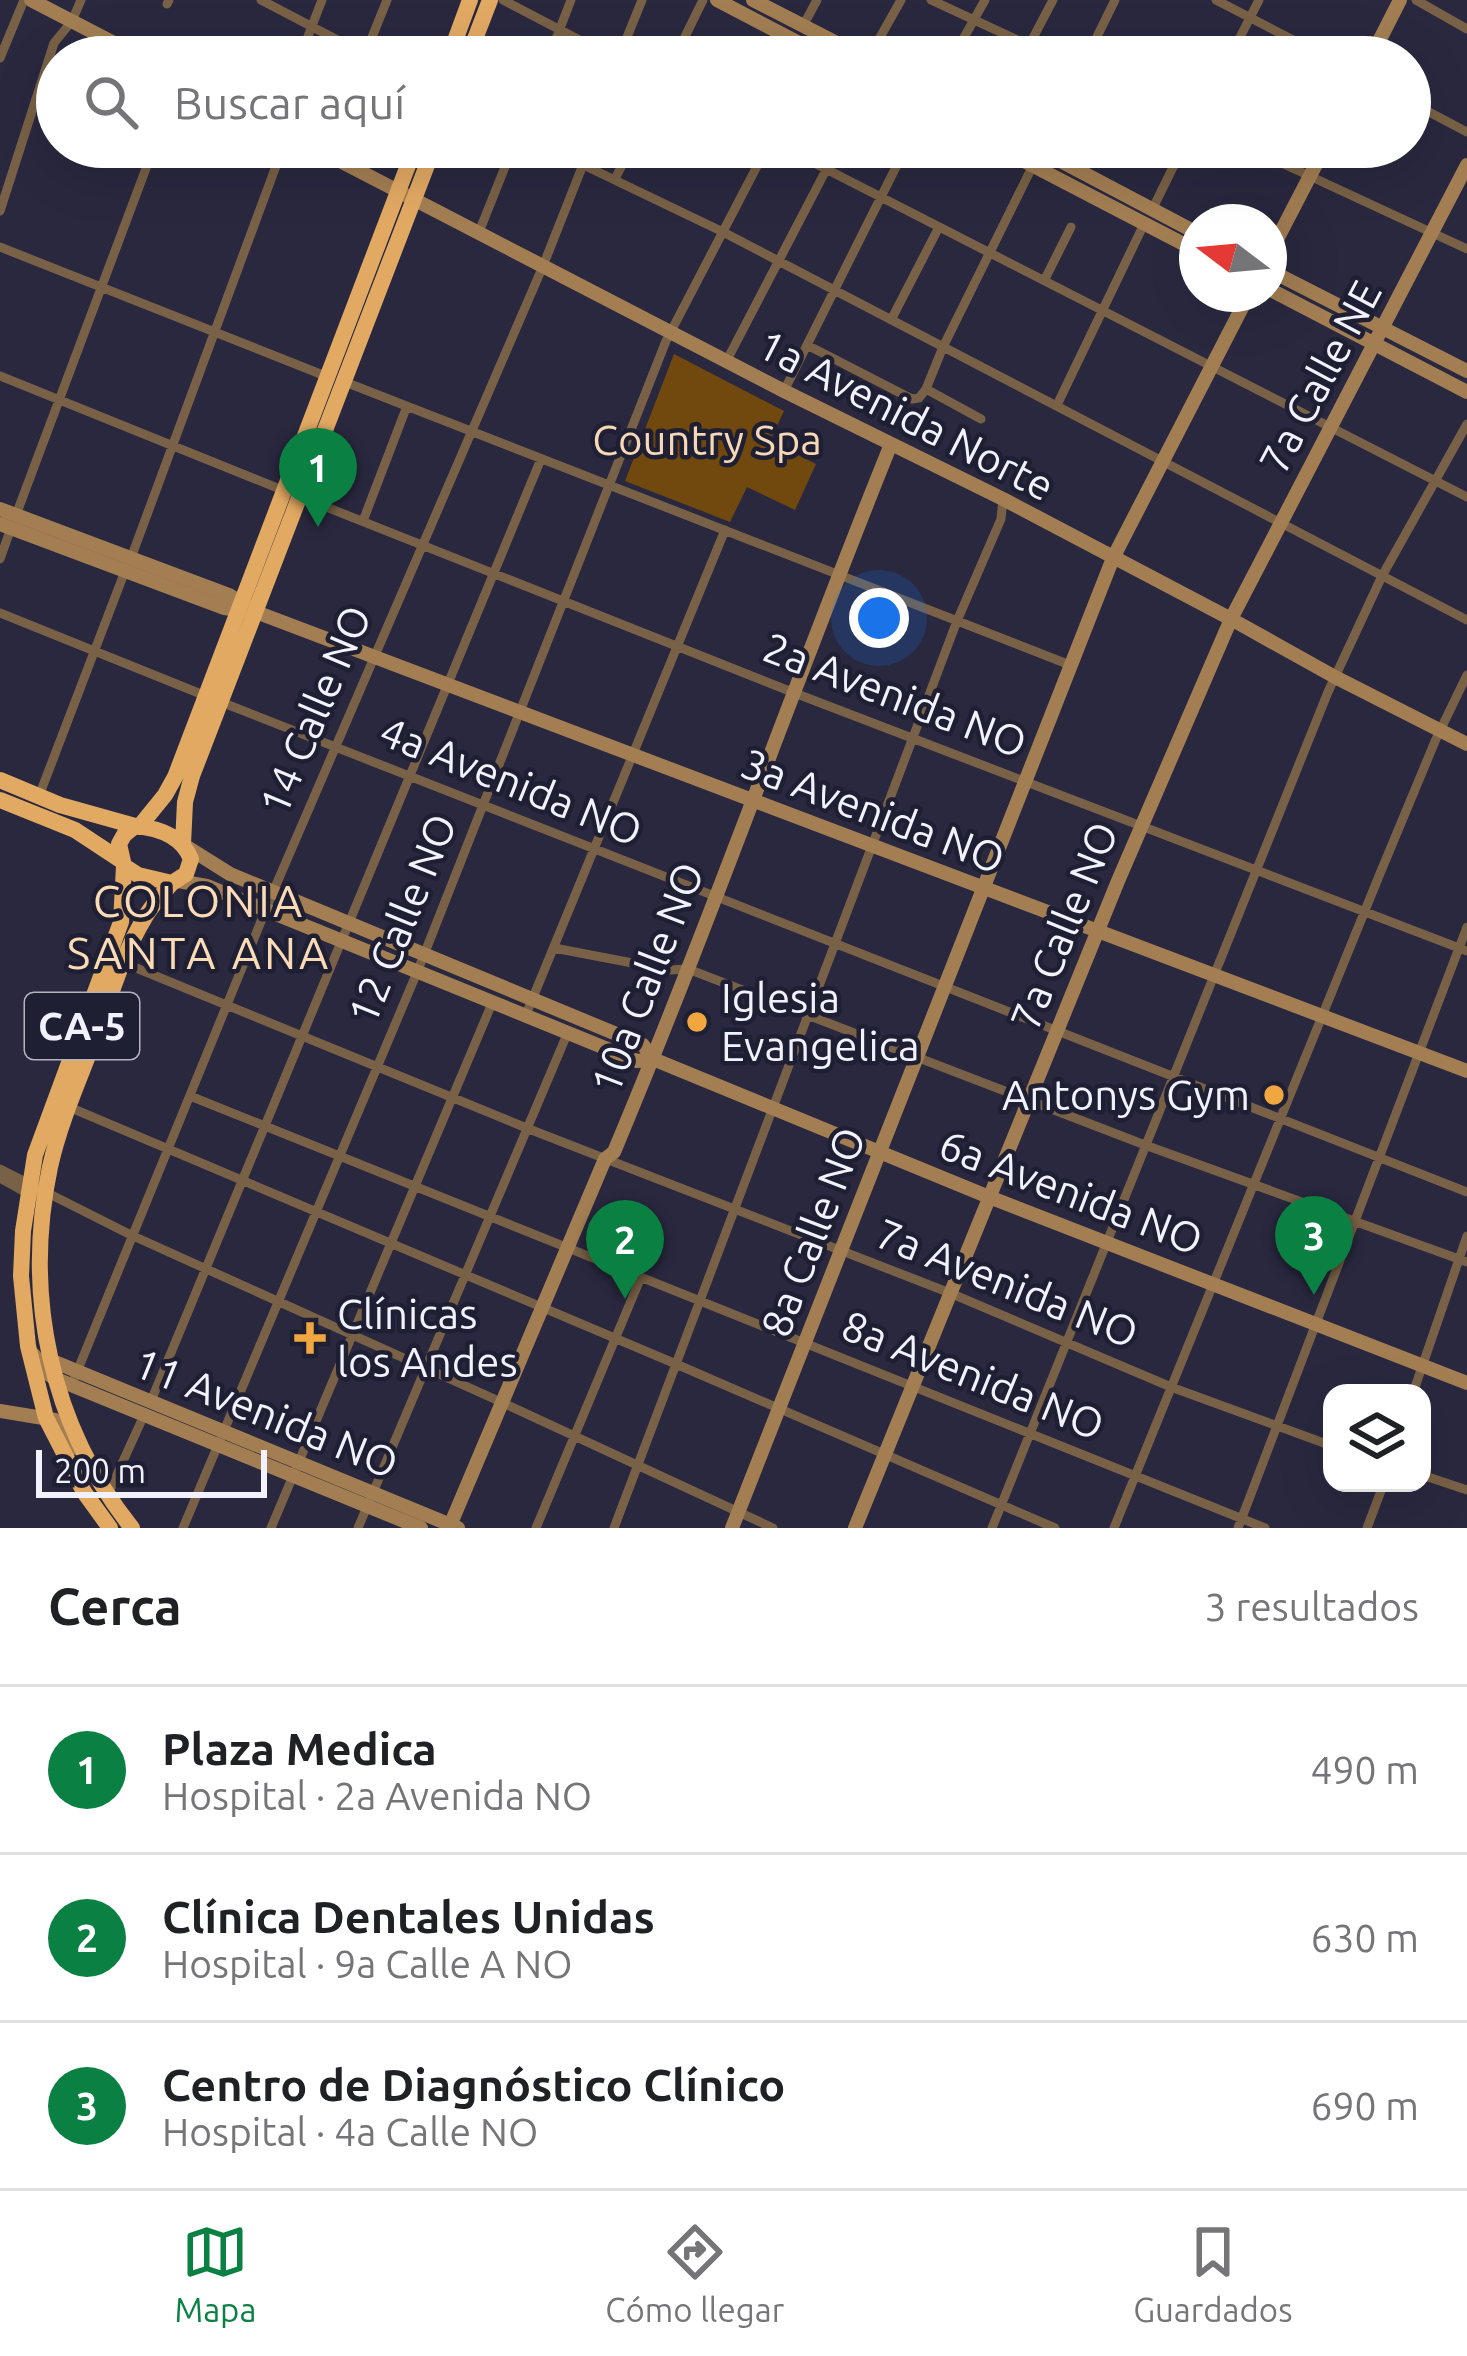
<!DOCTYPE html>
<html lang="es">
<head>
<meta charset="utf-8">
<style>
	:root { --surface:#fff; --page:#f6f6f6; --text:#202124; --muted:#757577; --line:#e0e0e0; --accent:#0b8043 }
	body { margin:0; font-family:Ubuntu,sans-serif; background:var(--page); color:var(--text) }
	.controls { position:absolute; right:36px; bottom:36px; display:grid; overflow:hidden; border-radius:24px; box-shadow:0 12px 48px #0002 }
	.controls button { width:108px; height:108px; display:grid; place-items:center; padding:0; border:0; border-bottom:3px solid var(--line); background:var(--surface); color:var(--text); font:60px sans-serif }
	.compass { position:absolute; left:1179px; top:204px; width:108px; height:108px; border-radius:50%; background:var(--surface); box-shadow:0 12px 48px #0002; rotate:286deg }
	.scale { position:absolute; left:36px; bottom:30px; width:231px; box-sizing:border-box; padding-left:12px; border:6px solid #f2f2ff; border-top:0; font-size:33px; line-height:42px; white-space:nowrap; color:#f2f2ff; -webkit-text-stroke:9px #1f1f34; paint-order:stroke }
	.you { position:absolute; left:879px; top:618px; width:42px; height:42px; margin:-30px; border:9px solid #fff; border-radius:50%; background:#1a73e8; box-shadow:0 0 0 18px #1a73e833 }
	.badge { display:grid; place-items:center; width:78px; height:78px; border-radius:50%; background:var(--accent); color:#fff; font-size:39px; font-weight:700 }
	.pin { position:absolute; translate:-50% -99px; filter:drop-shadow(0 3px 6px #0008) }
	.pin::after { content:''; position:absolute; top:63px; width:42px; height:36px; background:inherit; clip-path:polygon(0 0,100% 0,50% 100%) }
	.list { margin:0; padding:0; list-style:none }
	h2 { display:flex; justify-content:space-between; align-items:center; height:156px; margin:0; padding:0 48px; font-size:51px }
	h2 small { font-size:39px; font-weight:400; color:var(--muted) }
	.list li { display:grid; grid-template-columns:78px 1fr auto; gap:36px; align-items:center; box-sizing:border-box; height:168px; padding:0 48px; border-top:3px solid var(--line) }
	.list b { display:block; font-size:45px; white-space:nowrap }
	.list p { margin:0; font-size:39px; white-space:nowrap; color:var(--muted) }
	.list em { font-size:39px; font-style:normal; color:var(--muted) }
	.icon { flex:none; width:66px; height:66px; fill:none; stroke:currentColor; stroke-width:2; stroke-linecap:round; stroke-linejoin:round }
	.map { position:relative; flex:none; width:1467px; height:1528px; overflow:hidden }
	.search { position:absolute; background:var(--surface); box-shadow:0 12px 48px #0002; left:36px; right:36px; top:36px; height:132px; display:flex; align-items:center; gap:30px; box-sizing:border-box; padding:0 42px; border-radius:66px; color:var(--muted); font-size:45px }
	.sheet { height:660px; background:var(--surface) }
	nav { display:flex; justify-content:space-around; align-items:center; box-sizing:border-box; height:168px; border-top:3px solid var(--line); background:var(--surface); font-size:33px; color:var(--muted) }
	nav a { display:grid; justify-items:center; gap:6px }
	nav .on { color:var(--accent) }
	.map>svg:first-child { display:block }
	.green { fill:#71490f }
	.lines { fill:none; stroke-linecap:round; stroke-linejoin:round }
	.street { stroke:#786146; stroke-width:9 }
	.secondary { stroke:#a37e53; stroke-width:14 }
	.highway { stroke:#e2a963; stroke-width:16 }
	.poi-dot { fill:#f1a63f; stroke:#1f1f34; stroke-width:4.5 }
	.labels { text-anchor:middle; stroke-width:9; stroke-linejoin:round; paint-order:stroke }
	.shield { fill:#1f1f34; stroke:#b3b3c2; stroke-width:3 }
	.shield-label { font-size:39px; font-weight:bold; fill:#f2f2ff }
	.street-label { font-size:42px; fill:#f2f2ff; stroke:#1f1f34 }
	.park-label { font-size:42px; fill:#f6d8b6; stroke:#1f1f34 }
	.poi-label { font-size:42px; fill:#f2f2ff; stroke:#1f1f34; text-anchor:start }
	.neighbourhood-label { font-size:45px; letter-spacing:3px; fill:#fbdbb6; stroke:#1f1f34 }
</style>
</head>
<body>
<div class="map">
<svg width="1467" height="1528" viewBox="0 0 1467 1528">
	<rect width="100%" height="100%" fill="#29283f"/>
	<path class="green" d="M674 354 784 411 770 441 816 464 795 510 747 487 730 522 625 481Z"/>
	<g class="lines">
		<path class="street" d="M261 0 370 57
			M503 0 612 57
			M931 0 1054 57
			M1216 0 1326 57
			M1416 0 1467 29
			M167 4 169 0
			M803 26 817 0
			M300 57 322 0
			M364 57 387 0
			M549 57 571 0
			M619 57 642 0
			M675 57 703 0
			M869 57 901 0
			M953 57 985 0
			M1023 57 1053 0
			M1087 57 1115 0
			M1230 57 1259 0
			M0 58 24 0
			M1410 102 1467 132
			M546 147 723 232 1467 620
			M783 147 1467 497
			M1247 147 1467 249
			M615 179 631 147
			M1152 210 1183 147
			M0 211 54 43 72 21 81 0
			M479 232 513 147
			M0 247 328 377
			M1045 279 1071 227
			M891 320 939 227
			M807 345 912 399 919 398 926 389
			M727 360 826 170
			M0 376 285 491
			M345 382 1070 665
			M926 389 943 347 1042 147
			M926 389 981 419
			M784 391 906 147
			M1057 405 1144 224
			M301 497 792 692 1467 951
			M16 515 154 147
			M363 521 407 406
			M131 558 283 147
			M0 559 11 528
			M0 613 206 696
			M221 702 1467 1192
			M39 796 125 571
			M554 948 669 970 688 969 1145 1145 1467 1262
			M124 963 529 1129 950 1293 1171 1387 1332 1446
			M525 1017 725 530
			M190 1096 1265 1528
			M69 1107 676 1364 1055 1528
			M0 1169 131 1235 501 1402 773 1528
			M0 1178 27 1193
			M72 1384 273 892 543 266 590 147
			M1413 1393 1467 1236
			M151 1401 541 459
			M1422 1475 1467 1490
			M108 1494 145 1413
			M183 1528 418 970 666 341 767 147
			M271 1528 493 1001
			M358 1528 568 1032
			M536 1528 641 1277
			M614 1528 957 621 1001 519 1003 499
			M992 1528 1328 692 1382 576 1467 424
			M1114 1528 1379 876 1436 739 1467 675
			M1238 1528 1467 927
			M1367 1528 1384 1483"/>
		<path class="secondary" d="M31 0 141 57
			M717 0 826 57
			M753 0 864 57
			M1371 57 1400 0
			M313 147 784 391 1003 499 1231 619 1335 677 1467 744
			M997 147 1197 251
			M1034 147 1197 233
			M1269 255 1325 147
			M1269 270 1467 371
			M1269 289 1467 392
			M0 509 229 595 256 612 1467 1071
			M0 524 224 608 245 611
			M187 847 230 874 643 1045 653 1059
			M178 881 207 886 637 1061 653 1059 989 1197 1467 1383
			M34 1355 45 1372 54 1378 421 1528
			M50 1360 458 1528
			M0 1411 55 1420 61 1424 76 1448
			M449 1528 605 1159 614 1152C712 918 796 679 891 444
			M732 1528 1113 558 1249 294
			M855 1528 1118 881 1231 619 1467 165"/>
		<path class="highway" d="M449 57 470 0
			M468 57 490 0
			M0 780 60 805 135 826
			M0 800 75 830 122 861
			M135 826C158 828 182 836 191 859L186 874 172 883 138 875 124 866 119 844 124 835Z
			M139 827 165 795 175 777 415 147
			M183 844 185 802 192 776 434 147
			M110 1528 84 1492 46 1418 28 1346 21 1276 23 1231 35 1155 121 922 124 866
			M132 1528C50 1425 23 1295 50 1167 60 1122 79 1080 95 1038 110 999 122 955 144 919 151 906 162 894 172 883"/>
	</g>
	<g class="poi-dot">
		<circle cx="697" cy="1022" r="12"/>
		<circle cx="1274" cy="1095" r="12"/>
		<path d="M304 1320h12v12h12v12h-12v12h-12v-12h-12v-12h12z"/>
	</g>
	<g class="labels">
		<rect class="shield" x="25" y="993" width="114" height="66" rx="9"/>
		<g class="shield-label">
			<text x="82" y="1040">CA-5</text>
		</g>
		<g class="street-label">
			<text transform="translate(1320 377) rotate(-62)" y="15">7a Calle NE</text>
			<text transform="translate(906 415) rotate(27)" y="15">1a Avenida Norte</text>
			<text transform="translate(895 695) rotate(21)" y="15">2a Avenida NO</text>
			<text transform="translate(315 710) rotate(-67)" y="15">14 Calle NO</text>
			<text transform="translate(511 781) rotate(22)" y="15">4a Avenida NO</text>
			<text transform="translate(873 811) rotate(21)" y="15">3a Avenida NO</text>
			<text transform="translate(402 919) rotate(-68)" y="15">12 Calle NO</text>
			<text transform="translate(1064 926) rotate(-68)" y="15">7a Calle NO</text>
			<text transform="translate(647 978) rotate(-69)" y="15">10a Calle NO</text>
			<text transform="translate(1071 1192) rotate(21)" y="15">6a Avenida NO</text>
			<text transform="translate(813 1232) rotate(-69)" y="15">8a Calle NO</text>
			<text transform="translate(1007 1283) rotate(22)" y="15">7a Avenida NO</text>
			<text transform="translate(973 1375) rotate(22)" y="15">8a Avenida NO</text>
			<text transform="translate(266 1413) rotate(22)" y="15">11 Avenida NO</text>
		</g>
		<g class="park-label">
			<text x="707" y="455">Country Spa</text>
		</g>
		<g class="poi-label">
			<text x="721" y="1013">Iglesia<tspan x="721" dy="48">Evangelica</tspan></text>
			<text x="1250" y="1110" text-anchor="end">Antonys Gym</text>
			<text x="337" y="1329">Clínicas<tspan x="337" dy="48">los Andes</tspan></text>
		</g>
		<g class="neighbourhood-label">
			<text x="199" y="917">COLONIA<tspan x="199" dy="52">SANTA ANA</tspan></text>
		</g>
	</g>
</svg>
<div class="controls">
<button><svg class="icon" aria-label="layers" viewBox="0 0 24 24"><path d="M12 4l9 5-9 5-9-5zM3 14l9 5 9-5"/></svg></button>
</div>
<svg class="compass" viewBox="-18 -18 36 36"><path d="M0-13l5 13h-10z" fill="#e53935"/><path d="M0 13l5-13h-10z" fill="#757577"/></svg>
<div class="scale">200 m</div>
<div class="you"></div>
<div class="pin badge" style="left:318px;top:527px">1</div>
<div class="pin badge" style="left:625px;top:1299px">2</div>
<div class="pin badge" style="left:1314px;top:1295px">3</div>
<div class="search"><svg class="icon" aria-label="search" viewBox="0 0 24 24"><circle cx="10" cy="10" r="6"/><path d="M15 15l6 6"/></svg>Buscar aquí</div>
</div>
<section class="sheet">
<h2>Cerca<small>3 resultados</small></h2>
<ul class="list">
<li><span class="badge">1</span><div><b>Plaza Medica</b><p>Hospital · 2a Avenida NO</p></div><em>490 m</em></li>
<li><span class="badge">2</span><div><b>Clínica Dentales Unidas</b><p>Hospital · 9a Calle A NO</p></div><em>630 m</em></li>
<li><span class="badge">3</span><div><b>Centro de Diagnóstico Clínico</b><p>Hospital · 4a Calle NO</p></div><em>690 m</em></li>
</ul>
</section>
<nav>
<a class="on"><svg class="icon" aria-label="map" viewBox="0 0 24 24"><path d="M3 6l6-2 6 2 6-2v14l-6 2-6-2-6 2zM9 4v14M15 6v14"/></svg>Mapa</a>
<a><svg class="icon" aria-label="directions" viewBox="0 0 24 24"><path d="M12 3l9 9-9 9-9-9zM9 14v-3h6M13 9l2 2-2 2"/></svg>Cómo llegar</a>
<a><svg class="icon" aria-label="saved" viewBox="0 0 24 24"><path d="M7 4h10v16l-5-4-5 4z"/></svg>Guardados</a>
</nav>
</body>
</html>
